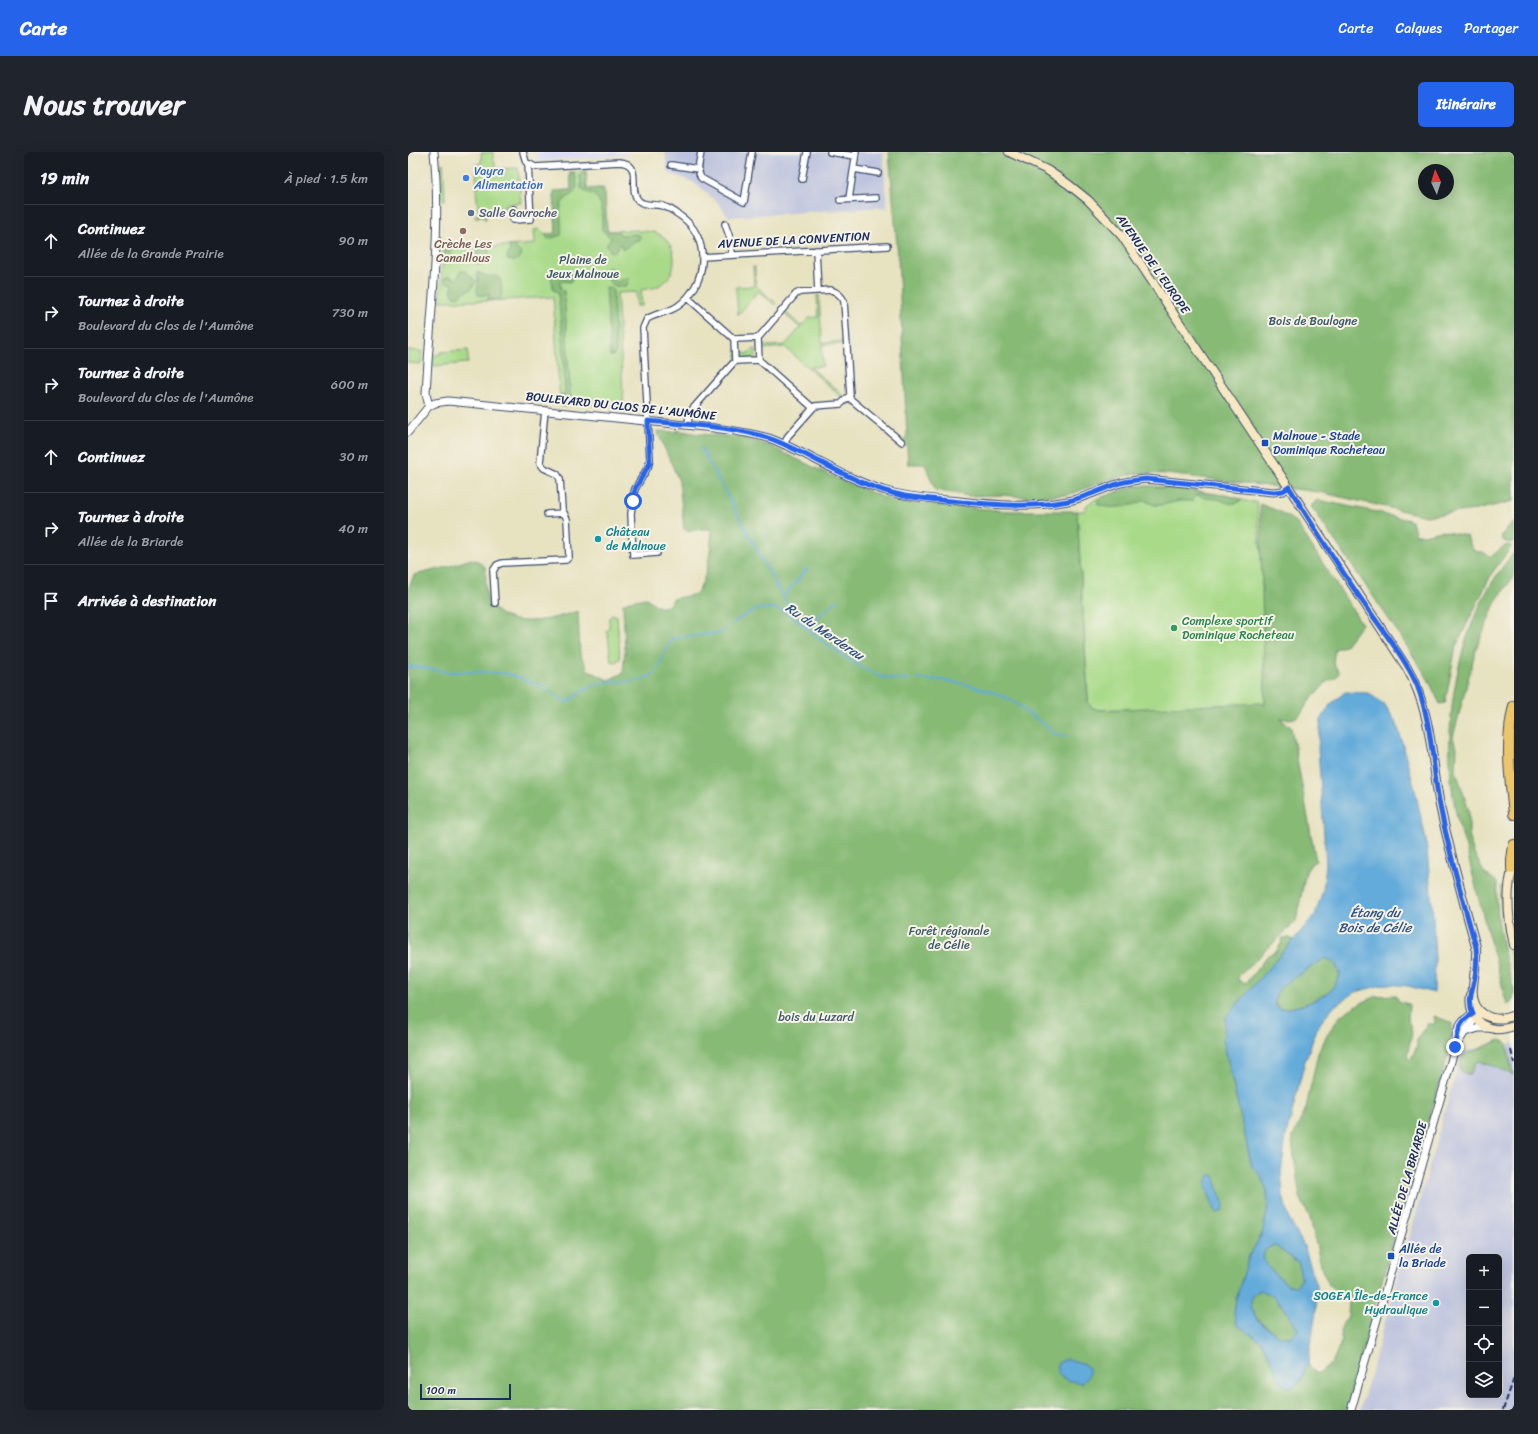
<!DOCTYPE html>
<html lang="fr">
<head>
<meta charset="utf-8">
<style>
	:root { --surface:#171b24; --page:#20242c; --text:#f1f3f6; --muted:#9ea1a6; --line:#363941; --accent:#2563eb }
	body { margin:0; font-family:Sriracha,sans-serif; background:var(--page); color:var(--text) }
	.controls { position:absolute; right:12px; bottom:12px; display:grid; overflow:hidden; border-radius:6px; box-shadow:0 4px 16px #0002 }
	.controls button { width:36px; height:36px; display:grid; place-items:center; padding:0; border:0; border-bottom:1px solid var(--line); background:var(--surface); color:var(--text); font:20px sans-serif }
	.compass { position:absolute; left:1010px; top:12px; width:36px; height:36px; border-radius:50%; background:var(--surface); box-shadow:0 4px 16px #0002; rotate:356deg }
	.scale { position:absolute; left:12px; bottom:10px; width:91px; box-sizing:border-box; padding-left:4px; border:2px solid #1b2f5e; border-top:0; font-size:11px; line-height:14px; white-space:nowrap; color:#1b2f5e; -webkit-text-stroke:3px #f7f3e8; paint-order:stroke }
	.stop { position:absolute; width:12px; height:12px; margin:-9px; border:3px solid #2563eb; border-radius:50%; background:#fff }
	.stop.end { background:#2563eb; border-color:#fff; box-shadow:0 1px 4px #0008 }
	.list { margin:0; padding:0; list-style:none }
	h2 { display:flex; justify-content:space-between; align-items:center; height:52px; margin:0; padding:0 16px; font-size:17px }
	h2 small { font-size:13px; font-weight:400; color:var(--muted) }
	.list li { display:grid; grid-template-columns:26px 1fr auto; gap:12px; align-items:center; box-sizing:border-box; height:72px; padding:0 16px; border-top:1px solid var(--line) }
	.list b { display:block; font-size:15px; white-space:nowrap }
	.list p { margin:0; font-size:13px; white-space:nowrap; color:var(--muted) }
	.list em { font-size:13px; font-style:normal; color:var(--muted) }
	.icon { flex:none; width:22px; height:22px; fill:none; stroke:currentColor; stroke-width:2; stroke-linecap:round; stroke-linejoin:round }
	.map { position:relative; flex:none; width:1106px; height:1258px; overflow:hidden; border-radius:6px }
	header { display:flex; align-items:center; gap:24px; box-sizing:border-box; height:56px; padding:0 20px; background:var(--accent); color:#fff }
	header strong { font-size:19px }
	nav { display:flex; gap:22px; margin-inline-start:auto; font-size:14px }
	.intro { display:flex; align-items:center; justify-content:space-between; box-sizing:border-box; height:96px; padding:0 24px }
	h1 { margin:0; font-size:28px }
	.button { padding:10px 18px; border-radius:6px; background:var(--accent); color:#fff; font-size:14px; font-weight:700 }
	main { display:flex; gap:24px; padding:0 24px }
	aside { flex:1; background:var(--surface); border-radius:6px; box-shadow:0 4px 16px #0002 }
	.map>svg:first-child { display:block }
	.built { fill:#d5d8f9 }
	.industrial { fill:#bdc3de; fill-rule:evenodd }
	.green { fill:#a9da89; stroke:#628474 }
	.forest { fill:#86ba75; stroke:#50746a; fill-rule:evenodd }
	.water { fill:#63abda; stroke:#3f6d9c; fill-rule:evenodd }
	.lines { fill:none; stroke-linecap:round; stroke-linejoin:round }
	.stream { stroke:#63abda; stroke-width:2 }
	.minor-casing { stroke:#3a4a6d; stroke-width:8 }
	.tertiary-casing { stroke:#3a4a6d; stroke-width:9 }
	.secondary-casing { stroke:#3a4a6d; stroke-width:10 }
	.motorway-casing { stroke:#3a4a6d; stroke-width:12 }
	.minor { stroke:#fff; stroke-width:5.5 }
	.tertiary { stroke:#fff; stroke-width:7 }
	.secondary { stroke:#f7e8c3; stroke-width:8 }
	.motorway { stroke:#ecc669; stroke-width:10 }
	.rail { stroke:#1b2f5e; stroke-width:2; stroke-dasharray:6 3; stroke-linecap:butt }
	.route { stroke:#2563eb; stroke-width:5 }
	.shop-dot { fill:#3f7fe0; stroke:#f7f3e8; stroke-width:1.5 }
	.service-dot { fill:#5c6f8a; stroke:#f7f3e8; stroke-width:1.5 }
	.education-dot { fill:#8d6e63; stroke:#f7f3e8; stroke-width:1.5 }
	.transit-dot { fill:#1a4fb4; stroke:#f7f3e8; stroke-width:1.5 }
	.culture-dot { fill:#0f9aa8; stroke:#f7f3e8; stroke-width:1.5 }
	.leisure-dot { fill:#2e9e5b; stroke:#f7f3e8; stroke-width:1.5 }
	.labels { text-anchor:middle; stroke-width:4; stroke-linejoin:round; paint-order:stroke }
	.shop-label { font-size:12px; fill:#366cbe; stroke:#f7f3e8; text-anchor:start }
	.service-label { font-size:12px; fill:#4e5e75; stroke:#f7f3e8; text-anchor:start }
	.street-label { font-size:12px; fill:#1b2f5e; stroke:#f7f3e8 }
	.education-label { font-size:12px; fill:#785e54; stroke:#f7f3e8 }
	.park-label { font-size:12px; fill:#3e5a69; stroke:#f7f3e8 }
	.transit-label { font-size:12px; fill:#164399; stroke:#f7f3e8; text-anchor:start }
	.culture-label { font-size:12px; fill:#0d838f; stroke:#f7f3e8; text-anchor:start }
	.leisure-label { font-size:12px; fill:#27864d; stroke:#f7f3e8; text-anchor:start }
	.water-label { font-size:13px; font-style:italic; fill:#315483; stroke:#f7f3e8 }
</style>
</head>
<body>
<header>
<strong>Carte</strong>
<nav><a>Carte</a><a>Calques</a><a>Partager</a></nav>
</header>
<div class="intro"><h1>Nous trouver</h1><a class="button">Itinéraire</a></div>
<main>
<aside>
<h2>19 min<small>À pied · 1.5 km</small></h2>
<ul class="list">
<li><svg class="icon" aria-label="ahead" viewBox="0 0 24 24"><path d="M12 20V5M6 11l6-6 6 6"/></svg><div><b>Continuez</b><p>Allée de la Grande Prairie</p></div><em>90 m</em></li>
<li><svg class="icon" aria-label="right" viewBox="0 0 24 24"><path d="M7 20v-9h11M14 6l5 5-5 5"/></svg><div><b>Tournez à droite</b><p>Boulevard du Clos de l'Aumône</p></div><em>730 m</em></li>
<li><svg class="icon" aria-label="right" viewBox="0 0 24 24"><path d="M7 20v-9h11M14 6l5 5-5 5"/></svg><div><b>Tournez à droite</b><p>Boulevard du Clos de l'Aumône</p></div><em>600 m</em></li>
<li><svg class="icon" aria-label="ahead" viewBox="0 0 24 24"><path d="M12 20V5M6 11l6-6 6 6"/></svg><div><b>Continuez</b></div><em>30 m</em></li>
<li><svg class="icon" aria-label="right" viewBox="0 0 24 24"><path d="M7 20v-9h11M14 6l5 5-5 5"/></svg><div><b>Tournez à droite</b><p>Allée de la Briarde</p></div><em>40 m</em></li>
<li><svg class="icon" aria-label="arrive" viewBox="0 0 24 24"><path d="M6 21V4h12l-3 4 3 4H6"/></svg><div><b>Arrivée à destination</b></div></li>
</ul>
</aside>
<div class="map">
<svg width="1106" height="1258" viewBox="0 0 1106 1258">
	<rect width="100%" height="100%" fill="#f7f3e8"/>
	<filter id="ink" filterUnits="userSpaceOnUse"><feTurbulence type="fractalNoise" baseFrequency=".025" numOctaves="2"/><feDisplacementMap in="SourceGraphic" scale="8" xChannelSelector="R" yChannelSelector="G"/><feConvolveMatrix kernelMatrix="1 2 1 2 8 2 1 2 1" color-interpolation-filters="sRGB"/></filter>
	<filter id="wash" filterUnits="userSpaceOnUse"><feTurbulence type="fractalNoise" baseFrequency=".012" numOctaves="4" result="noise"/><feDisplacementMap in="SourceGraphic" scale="16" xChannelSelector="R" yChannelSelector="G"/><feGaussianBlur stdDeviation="0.9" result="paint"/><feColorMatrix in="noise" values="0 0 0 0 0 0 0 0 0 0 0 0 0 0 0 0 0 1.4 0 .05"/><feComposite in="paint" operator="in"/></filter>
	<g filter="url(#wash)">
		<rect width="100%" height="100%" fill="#e7e2c0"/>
		<path class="built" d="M122 0H220V3L129 9V1H122Z"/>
		<path class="industrial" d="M257 0H475L479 55 321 65 309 50 285 30 260 21Z
			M1106 891V1258H952L1054 899ZM1061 1105H1091V1243H1061Z"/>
		<path class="green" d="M85 0V7L87 11 88 17 110 16 113 51 97 52V57H92L93 62H78V67H76V63L67 66V63H71L68 40 69 39 68 12H73V8H74L73 1Z
			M35 11 37 48H34L32 46 30 15Z
			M178 19 179 37 196 36 199 79 229 78 230 79C237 79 244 79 251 82 272 94 271 126 248 135 243 137 238 137 233 138L234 154H229L228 140 209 141 216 256 152 249 145 145 77 149H32L35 98 127 92 126 78 131 77 137 82H148L146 39 163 38 162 20Z
			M345 115H347L348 134 368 151 367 153 350 139 330 163 328 135 346 134Z
			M409 143H411L414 191 435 189V192L414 193 415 214 402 215 435 243 433 245 377 195 355 197V194L377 193 392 176 376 161 377 160 393 174 401 166 410 165Z
			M346 197H348V202L347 206 332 207 329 206 328 198 338 202Z
			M0 198 14 199 13 212 0 211Z
			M60 198V211L25 214 26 203 33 202V200Z
			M727 334C757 333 787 339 816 343 827 344 837 351 849 350L851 387 853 399 857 553 681 558 669 359H678V354L684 349 691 346Z
			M204 462 209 464 212 507 207 510 203 509 200 483 198 479 201 476V467Z
			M1093 734 1097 736 1101 784 1106 806V819C1098 789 1091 766 1093 734Z"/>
		<path class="forest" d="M481 0H1106V349L1068 358 1018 364 911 340 759 322 729 321 700 328 660 343 618 345 594 343 561 344 527 338 517 312H500L499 295 494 290 499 284 490 105ZM1016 18H1040V42H1016Z
			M163 20 166 21 167 23C175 46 157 40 153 54 151 63 155 73 153 83L140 87 137 82 148 81 146 41 148 39 163 38 162 21Z
			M178 20 179 37 192 36 195 38 197 41 199 79H208L214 83 230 82 232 84V88L227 89 219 96 214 97 213 93H211L206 101 203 100 199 94V91L203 86 194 78C193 59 198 44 175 39L173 35 172 24 174 21Z
			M77 93 80 95C82 100 81 105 79 110L71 113 68 112 67 107 72 95Z
			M105 93 114 102 111 107 106 109 100 108 99 104 102 99 101 95Z
			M42 97 43 103 41 110 36 112 34 111 35 98Z
			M200 115 204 118 205 126 209 130 212 129 214 127 220 126 221 130 218 134C203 136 200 131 199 117Z
			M145 118 161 120 165 125 162 130 154 129 152 131 153 137 156 139 163 251 161 253 154 255 150 247 152 243 156 244 157 241 155 189 150 141 149 139H146L145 136 143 121Z
			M53 119H57L68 129 64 136 49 145 45 143 43 139 45 133 43 131H37L36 126 41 124 47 127 49 126Z
			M69 120 79 124H88L92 127C94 134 95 141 92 148H80L81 143H70C68 138 70 135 70 130 70 127 69 124 69 120Z
			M198 136H204L205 139 208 200 205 204H202Z
			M268 278 291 282 333 285 362 294 430 327 485 349 601 359H669L680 549 683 555 691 558 853 551 857 553 852 352 870 359 888 370 954 472 937 494 927 497 925 510 931 521 926 527 918 530C914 536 909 541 904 546 892 559 895 570 872 566L883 575 908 709 903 712 898 720 888 769 830 825 831 829 838 831 860 803 868 800 873 792 874 786H883L884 790 819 865 815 887 844 1015 853 1024 859 1039 860 1056 854 1082 841 1104 828 1147 826 1161 829 1173 853 1189 862 1205 892 1231 900 1211 907 1221H912L924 1211 934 1188 932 1180 935 1171 940 1164 941 1150 921 1133 914 1118 902 1066 892 1045 884 991 885 985 898 956 910 901 922 878 933 863 949 853 969 844 987 843 992 850 1001 852 1000 868 1004 880 999 905 1003 908 1009 894V887L1019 872H1027L1026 864 1044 871 1042 896 986 1086 938 1258H0V437L6 423 36 416 63 407 70 409 77 415C79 427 76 440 81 452 83 455 87 458 90 460 110 477 148 466 170 459L172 502 180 518 200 528 215 521 217 498 215 452 221 449 238 446 251 455H257L261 453 265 447 288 442C301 424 302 400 304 378 294 374 285 382 276 377L271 329 249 279 269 280Z
			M727 334H743L754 336 783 338 799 342 816 343 833 347 831 350C820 354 818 349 809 347 802 346 797 348 792 343L787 344 785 349H771L754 353H746L736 348C727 355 699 358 689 352L691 346Z
			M909 348 974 361 978 363 1001 368 1004 370 1008 383H1016L1033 379 1059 384 1064 397 1070 400H1075L1081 404C1090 403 1092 393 1102 393L1103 395 1084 421 1048 494 1037 551 1032 552 1019 525 989 479 903 354Z
			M1106 370V390H1098L1094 387 1093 383Z
			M1106 401V424L1088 449 1068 497 1045 585 1046 589 1049 595 1048 619 1061 659V681L1065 700 1077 722 1087 728 1089 732C1087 768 1096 803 1106 838 1106 843 1106 851 1100 853 1095 844 1094 831 1091 821 1086 802 1080 783 1075 763 1069 741 1064 718 1058 696 1055 684 1050 672 1048 661 1031 577 1048 466 1106 401Z
			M917 806 927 811 932 823C929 827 927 834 924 837 910 849 890 856 872 857L867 853 868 842 875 833Z
			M1092 888 1098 890 1100 897 1105 923 1085 914 1070 909 1067 912 1062 923H1058L1052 918V913L1054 904Z
			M866 1093 891 1111 893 1127 889 1134 880 1133 861 1116 855 1105 857 1098Z
			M852 1138 862 1141 872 1152 885 1168 890 1178 882 1185H872L850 1168 842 1155 845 1143Z"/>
		<path class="water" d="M937 540 960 541 977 553 989 572 1007 638 1018 688 1025 763 1027 808 1026 841 1000 834 977 832 948 840 925 855 910 874 897 909 878 984 873 1021 875 1044 882 1069 896 1094 909 1134 908 1159 900 1211 892 1231 882 1236 873 1232 862 1205 853 1189 829 1173 826 1161 828 1147 841 1104 854 1082 860 1056 859 1039 853 1024 844 1015 815 887 818 865 907 763 915 738 918 713 910 596 913 568 922 553ZM917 806 927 811 932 823C930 827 927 834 924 837 910 849 890 856 872 857L867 853 868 842 875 833ZM866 1093 891 1111 893 1127 889 1134 880 1133 861 1116 855 1105 857 1098ZM852 1138C869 1143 882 1162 890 1178L882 1185H872L850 1169 842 1155 845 1143Z
			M801 1023H805L808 1029 810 1038 816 1052 815 1059 809 1061C805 1056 805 1052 802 1046 799 1037 796 1032 801 1023Z
			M659 1207 674 1211 681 1216C682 1223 680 1227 674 1231 663 1230 644 1226 650 1211Z"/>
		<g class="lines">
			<path class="stream" d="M293 296 380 454 377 460
				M375 445 399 417
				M325 472C337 460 358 451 375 459 390 466 401 479 414 489 429 500 454 517 471 524 481 527 492 528 502 528
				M399 476 413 462 430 448
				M0 515H11L40 520H75L101 522 134 534 158 551C167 545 176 537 186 533 205 526 230 535 246 521 254 515 256 496 265 486L313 481 317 477
				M509 527 533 528 557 532 584 540 603 548 639 575 646 582 659 584"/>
		</g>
	</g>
	<g filter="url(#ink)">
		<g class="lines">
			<defs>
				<path id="minor" d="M115 0 118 10 127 15 211 10C236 11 219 38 231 49 237 54 248 52 255 54 261 56 266 59 271 63 304 84 300 133 270 154 260 161 248 161 239 167L235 176 242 307 240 315 227 337 225 345 223 362 225 403 249 401
					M293 0C292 8 288 18 293 26L336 50 344 0
					M422 0 447 4
					M263 13 290 17
					M446 17 470 21
					M394 27 399 0
					M441 47 448 0
					M432 48 468 46
					M105 57V68L123 67 120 12
					M317 72 323 89 324 103
					M408 98 410 139
					M294 105 479 94
					M280 146 326 187
					M350 186 388 142 392 140 423 138C429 140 433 143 436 149L442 243 433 252 407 254 405 256 380 284 376 293
					M350 186 351 208 327 209 326 187Z
					M351 208 405 256
					M440 245 494 290
					M280 273 281 261 327 209
					M139 362 156 361
					M87 451 85 419 89 413 94 411 158 408 161 405 159 367 154 357 152 327 149 322 136 316 132 311 137 258"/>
				<path id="tertiary" d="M21 254 18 242C22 162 34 81 26 0
					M0 280 21 254 27 251 40 249 306 276C326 279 347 281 366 288 405 304 441 329 482 340 505 346 528 347 551 349 588 353 623 356 660 349 676 346 690 339 706 333 716 330 727 328 738 327L865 340 875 339 881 335
					M1057 880 1071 876H1082
					M1050 891 1058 878 1071 862
					M943 1258 1048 892C1046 878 1057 862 1071 861"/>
				<path id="secondary" d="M601 0 639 18 660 32 680 48 714 84 868 316 999 516C1024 560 1023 605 1032 654 1042 701 1055 748 1068 795 1069 809 1066 821 1065 835 1062 861 1084 873 1106 863
					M1106 712C1097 738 1100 767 1106 793
					M1063 843C1060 859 1070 875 1087 877 1093 878 1100 876 1106 874"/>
				<path id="motorway" d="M1106 554C1097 589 1102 626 1106 662
					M1104 717V708L1106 693"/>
			</defs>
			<use href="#minor" class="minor-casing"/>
			<use href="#tertiary" class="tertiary-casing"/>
			<use href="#secondary" class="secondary-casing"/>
			<use href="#motorway" class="motorway-casing"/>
			<use href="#minor" class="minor"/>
			<use href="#tertiary" class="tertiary"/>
			<use href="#secondary" class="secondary"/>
			<use href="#motorway" class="motorway"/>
			<path class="rail" d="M1103 898 1106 911
				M1095 1258 1106 1226
				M1105 1258 1106 1255"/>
		</g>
	</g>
	<g class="lines" filter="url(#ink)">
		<path class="route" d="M225 349 227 337 242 311 240 269C280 273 328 274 366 288 410 306 450 335 497 344 516 347 535 348 554 350 591 353 623 356 660 349 676 346 690 339 706 333 716 329 727 328 738 327L866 340 875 339 881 335C905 374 929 412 955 450 972 475 997 506 1009 533 1023 569 1024 606 1030 643 1039 694 1054 745 1068 795 1069 805 1069 814 1067 824 1065 837 1059 848 1065 862 1049 870 1051 881 1047 895"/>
	</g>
	<circle class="shop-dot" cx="58" cy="26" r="4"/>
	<circle class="service-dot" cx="63" cy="61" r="4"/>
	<circle class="education-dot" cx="55" cy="79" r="4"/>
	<g class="transit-dot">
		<rect x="853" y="287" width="8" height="8" rx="2"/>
		<rect x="979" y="1100" width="8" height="8" rx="2"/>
	</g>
	<g class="culture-dot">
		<circle cx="190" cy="387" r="4"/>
		<circle cx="1028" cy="1151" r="4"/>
	</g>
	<circle class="leisure-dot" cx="766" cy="476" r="4"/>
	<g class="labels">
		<g class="shop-label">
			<text x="66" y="23">Vayra<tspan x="66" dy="14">Alimentation</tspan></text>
		</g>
		<g class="service-label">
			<text x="71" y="65">Salle Gavroche</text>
		</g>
		<g class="street-label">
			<text transform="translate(386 88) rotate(-3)" y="4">AVENUE DE LA CONVENTION</text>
			<text transform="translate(745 112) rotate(55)" y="4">AVENUE DE L'EUROPE</text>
			<text transform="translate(213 254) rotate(6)" y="4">BOULEVARD DU CLOS DE L'AUMÔNE</text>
			<text transform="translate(999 1026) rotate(-74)" y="4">ALLÉE DE LA BRIARDE</text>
		</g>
		<g class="education-label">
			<text x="55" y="96">Crèche Les<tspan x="55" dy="14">Canaillous</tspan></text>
		</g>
		<g class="park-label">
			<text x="175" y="112">Plaine de<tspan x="175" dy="14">Jeux Malnoue</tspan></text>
			<text x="905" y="173">Bois de Boulogne</text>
			<text x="541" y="783">Forêt régionale<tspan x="541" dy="14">de Célie</tspan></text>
			<text x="408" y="869">bois du Luzard</text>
		</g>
		<g class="transit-label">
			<text x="865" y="288">Malnoue - Stade<tspan x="865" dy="14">Dominique Rocheteau</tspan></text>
			<text x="991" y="1101">Allée de<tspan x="991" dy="14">la Briade</tspan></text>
		</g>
		<g class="culture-label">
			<text x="198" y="384">Château<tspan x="198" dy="14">de Malnoue</tspan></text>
			<text x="1020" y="1148" text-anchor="end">SOGEA Île-de-France<tspan x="1020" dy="14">Hydraulique</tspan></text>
		</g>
		<g class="leisure-label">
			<text x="774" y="473">Complexe sportif<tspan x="774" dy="14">Dominique Rocheteau</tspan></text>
		</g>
		<g class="water-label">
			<text transform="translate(417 479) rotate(34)" y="5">Ru du Merderau</text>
			<text x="967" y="765">Étang du<tspan x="967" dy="15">Bois de Célie</tspan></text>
		</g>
	</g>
</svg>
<div class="controls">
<button>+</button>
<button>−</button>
<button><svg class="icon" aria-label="locate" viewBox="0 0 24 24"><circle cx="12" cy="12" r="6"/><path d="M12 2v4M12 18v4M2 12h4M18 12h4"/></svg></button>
<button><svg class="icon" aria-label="layers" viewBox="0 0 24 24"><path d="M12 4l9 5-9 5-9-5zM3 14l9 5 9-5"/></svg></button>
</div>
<svg class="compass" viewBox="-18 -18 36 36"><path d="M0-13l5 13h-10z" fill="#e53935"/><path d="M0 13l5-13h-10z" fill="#9ea1a6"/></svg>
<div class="scale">100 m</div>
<div class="stop" style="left:225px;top:349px"></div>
<div class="stop end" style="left:1047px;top:895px"></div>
</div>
</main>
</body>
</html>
